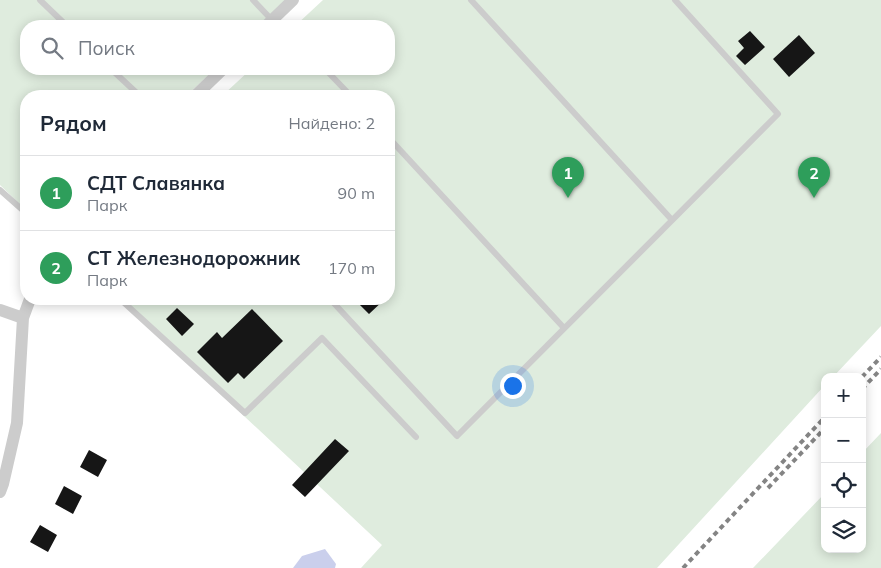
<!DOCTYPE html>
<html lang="ru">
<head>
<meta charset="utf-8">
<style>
	:root { --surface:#fff; --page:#f2f2f3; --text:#1f2937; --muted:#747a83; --line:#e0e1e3; --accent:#0f766e }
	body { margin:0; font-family:Mulish,sans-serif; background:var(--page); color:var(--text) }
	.controls { position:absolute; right:15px; bottom:15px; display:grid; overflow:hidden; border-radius:10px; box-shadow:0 2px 12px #0003 }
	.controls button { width:45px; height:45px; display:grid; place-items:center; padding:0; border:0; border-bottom:1px solid var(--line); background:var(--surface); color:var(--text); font:25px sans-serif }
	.you { position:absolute; left:512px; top:385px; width:18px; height:18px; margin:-12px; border:4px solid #fff; border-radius:50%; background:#1a73e8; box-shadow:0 0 0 8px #1a73e833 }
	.badge { display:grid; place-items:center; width:32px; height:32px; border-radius:50%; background:var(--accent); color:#fff; font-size:16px; font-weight:700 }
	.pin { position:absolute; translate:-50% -41px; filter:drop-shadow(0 1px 2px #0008) }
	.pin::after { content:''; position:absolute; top:26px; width:18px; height:15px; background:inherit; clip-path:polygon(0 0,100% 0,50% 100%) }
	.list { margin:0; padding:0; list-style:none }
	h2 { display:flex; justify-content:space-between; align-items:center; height:65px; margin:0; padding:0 20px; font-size:21px }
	h2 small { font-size:16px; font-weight:400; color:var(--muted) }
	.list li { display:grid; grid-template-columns:32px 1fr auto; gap:15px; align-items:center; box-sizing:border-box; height:75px; padding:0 20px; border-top:1px solid var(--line) }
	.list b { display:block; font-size:19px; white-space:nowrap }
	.list p { margin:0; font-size:16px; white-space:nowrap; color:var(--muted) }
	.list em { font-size:16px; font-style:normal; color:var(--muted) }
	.icon { flex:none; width:28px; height:28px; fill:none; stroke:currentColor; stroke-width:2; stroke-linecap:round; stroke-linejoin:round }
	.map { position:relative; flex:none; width:881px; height:568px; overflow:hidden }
	.search { position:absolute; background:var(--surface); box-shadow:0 2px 12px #0003; left:20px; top:20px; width:375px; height:55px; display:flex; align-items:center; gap:12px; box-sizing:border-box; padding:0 18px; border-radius:20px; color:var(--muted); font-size:19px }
	.panel { position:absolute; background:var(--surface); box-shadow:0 2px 12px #0003; left:20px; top:90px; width:375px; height:215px; border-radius:20px }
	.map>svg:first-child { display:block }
	.green { fill:#dfecde }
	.water { fill:#cacfec }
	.building { fill:#161616 }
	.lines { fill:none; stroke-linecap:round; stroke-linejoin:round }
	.service { stroke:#ccc; stroke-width:6 }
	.minor { stroke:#ccc; stroke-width:12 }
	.rail { stroke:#848484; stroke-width:4; stroke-dasharray:5 4; stroke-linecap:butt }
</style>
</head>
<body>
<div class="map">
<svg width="881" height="568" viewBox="0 0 881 568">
	<rect width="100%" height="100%" fill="#fff"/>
	<path class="green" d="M0 0H286L259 26H26V69H215L186 96H26V210L0 185Z
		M323 0H881V326L833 377H825V385L657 568H361L382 545 119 299H389V96H222L251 69H389V26H295Z
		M881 433V568H753L825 493V549H862V453Z"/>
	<path class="water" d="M325 549 336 564 335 568H293L302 556Z"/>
	<path class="building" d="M750 31 765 47 745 65 736 56 744 48 738 41Z
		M799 35 815 53 789 77 773 59Z
		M356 299H385L369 314 355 300Z
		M177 308 194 324 182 336 166 319Z
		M252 309 283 341 244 379 238 373 228 383 197 352 217 332 222 338Z
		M335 439 349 451 305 497 292 485Z
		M89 450 107 460 98 477 80 467Z
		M64 486 82 496 73 514 55 504Z
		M40 525 57 535 48 552 30 542Z"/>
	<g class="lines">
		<path class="service" d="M40 0 67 26
			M253 0 272 20 282 26
			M471 0 672 220
			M111 69 140 96
			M325 69 351 96
			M389 138 564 328
			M0 190 26 213
			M120 299 245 413 322 338 416 437
			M330 299 457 436 778 114 675 0"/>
		<path class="minor" d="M266 26 293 0
			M195 96 223 69
			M0 310 23 318
			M0 492 3 484 17 423 23 318 30 299"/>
		<path class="rail" d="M862 377 881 357
			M862 389 881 369
			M768 488 825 428
			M683 568 825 417"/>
	</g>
</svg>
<div class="controls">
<button>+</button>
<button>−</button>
<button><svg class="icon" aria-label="locate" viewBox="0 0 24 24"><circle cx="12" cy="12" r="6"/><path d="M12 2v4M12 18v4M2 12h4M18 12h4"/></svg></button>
<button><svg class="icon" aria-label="layers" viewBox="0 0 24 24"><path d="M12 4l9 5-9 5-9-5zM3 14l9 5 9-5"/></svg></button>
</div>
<div class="you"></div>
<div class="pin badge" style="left:568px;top:198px;background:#2e9e5b">1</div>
<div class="pin badge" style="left:814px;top:198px;background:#2e9e5b">2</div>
<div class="search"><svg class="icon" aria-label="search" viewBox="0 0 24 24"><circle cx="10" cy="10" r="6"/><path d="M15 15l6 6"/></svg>Поиск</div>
<section class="panel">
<h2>Рядом<small>Найдено: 2</small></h2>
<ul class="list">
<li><span class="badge" style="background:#2e9e5b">1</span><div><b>СДТ Славянка</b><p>Парк</p></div><em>90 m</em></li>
<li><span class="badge" style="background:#2e9e5b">2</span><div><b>СТ Железнодорожник</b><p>Парк</p></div><em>170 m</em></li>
</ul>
</section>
</div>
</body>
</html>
